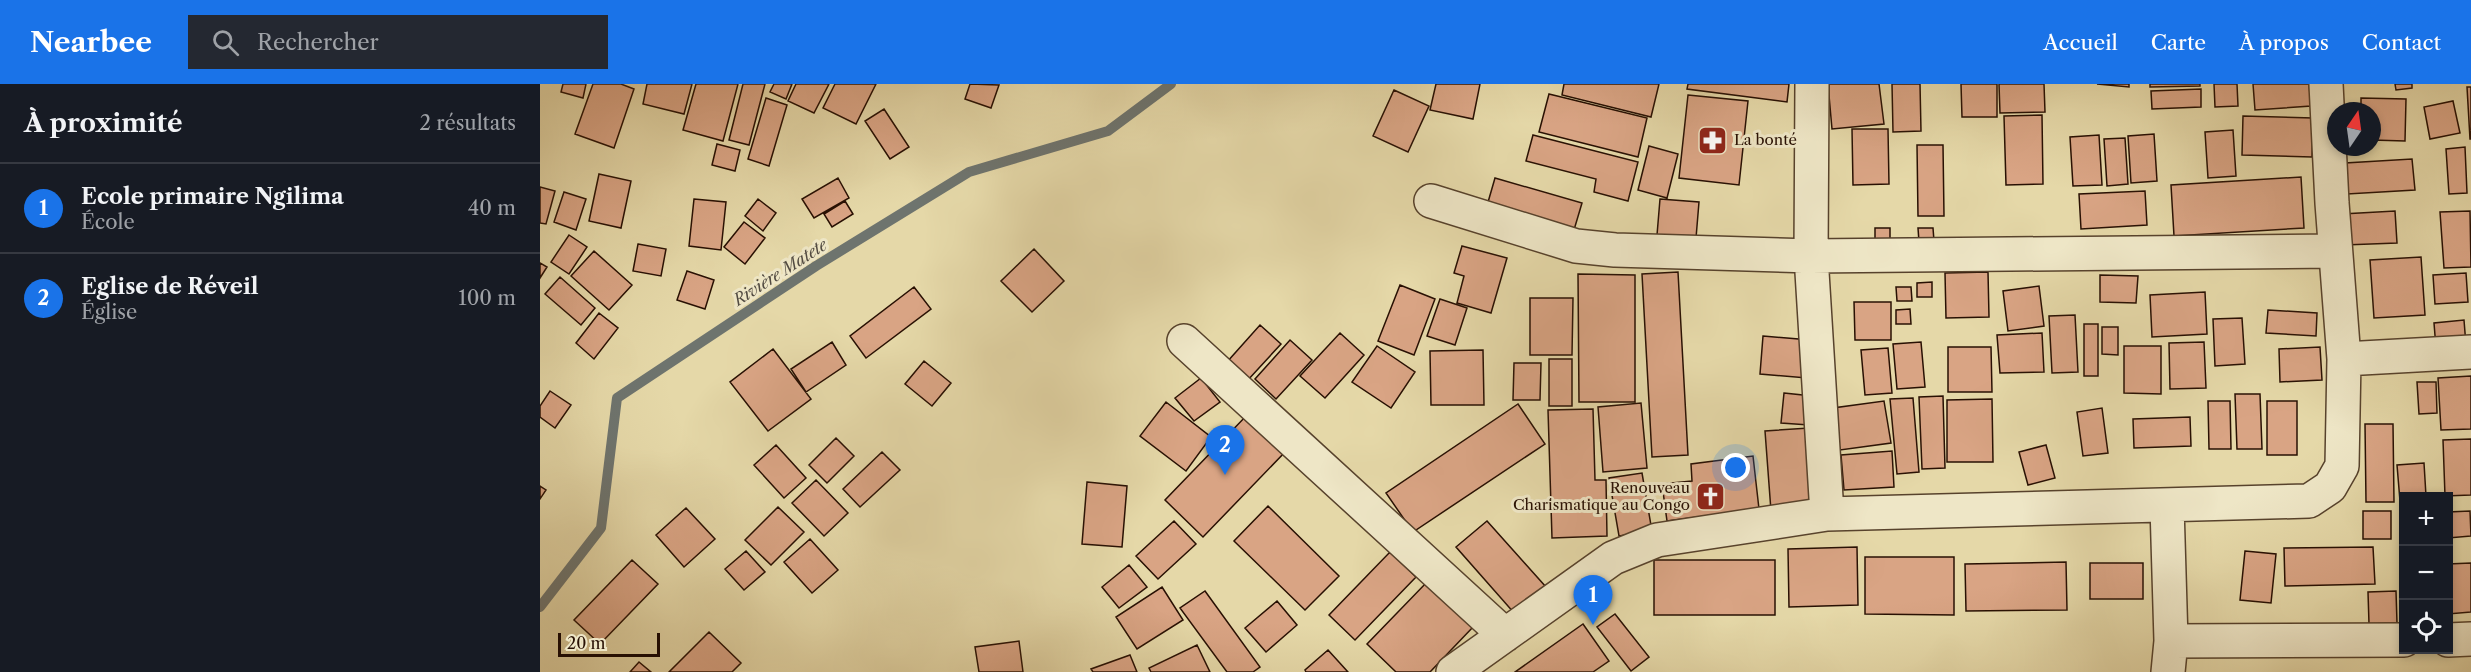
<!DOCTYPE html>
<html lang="fr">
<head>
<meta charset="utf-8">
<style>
	:root { --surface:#171b24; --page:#242831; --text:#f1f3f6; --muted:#9ea1a6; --line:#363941; --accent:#1a73e8 }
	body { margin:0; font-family:"Libre Caslon Text",serif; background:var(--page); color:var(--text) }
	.controls { position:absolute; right:18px; bottom:18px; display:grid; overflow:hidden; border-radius:0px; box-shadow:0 3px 9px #0003 }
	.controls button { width:54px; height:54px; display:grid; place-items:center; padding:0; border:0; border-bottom:2px solid var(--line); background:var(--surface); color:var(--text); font:30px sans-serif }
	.compass { position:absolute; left:1787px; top:18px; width:54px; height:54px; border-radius:50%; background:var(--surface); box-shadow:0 3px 9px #0003; rotate:13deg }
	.scale { position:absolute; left:18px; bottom:15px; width:102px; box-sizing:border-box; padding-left:6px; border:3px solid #281003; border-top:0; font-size:16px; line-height:21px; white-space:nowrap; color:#281003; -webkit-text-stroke:4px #eee6c6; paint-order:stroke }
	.you { position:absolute; left:1196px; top:384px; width:21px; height:21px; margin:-15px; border:4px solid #fff; border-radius:50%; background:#1a73e8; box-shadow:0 0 0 9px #1a73e833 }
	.badge { display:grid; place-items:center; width:39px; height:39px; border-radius:50%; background:var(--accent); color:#fff; font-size:20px; font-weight:700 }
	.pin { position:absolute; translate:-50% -50px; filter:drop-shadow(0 2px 3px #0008) }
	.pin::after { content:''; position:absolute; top:32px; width:21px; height:18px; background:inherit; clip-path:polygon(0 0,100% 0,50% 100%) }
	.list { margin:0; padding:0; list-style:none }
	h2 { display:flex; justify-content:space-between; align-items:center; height:78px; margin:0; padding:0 24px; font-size:26px }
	h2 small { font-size:20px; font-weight:400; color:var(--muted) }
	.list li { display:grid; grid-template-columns:39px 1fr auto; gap:18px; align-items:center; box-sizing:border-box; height:90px; padding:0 24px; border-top:2px solid var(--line) }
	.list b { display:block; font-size:22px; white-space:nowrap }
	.list p { margin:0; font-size:20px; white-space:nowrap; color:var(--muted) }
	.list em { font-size:20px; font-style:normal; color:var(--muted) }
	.icon { flex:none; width:33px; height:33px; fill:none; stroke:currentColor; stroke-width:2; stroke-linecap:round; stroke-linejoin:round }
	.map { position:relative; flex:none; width:1931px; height:588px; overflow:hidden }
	header { display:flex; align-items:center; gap:36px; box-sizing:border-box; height:84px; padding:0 30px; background:var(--accent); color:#fff }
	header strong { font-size:28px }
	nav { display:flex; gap:33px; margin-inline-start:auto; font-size:21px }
	.search { width:420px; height:54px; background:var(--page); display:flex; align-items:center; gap:15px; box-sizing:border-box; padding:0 21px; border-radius:0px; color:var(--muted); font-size:22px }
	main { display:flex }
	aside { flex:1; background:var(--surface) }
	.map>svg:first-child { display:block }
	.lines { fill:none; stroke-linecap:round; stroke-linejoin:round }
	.stream { stroke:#6e746e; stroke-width:10 }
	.building { fill:#d9a484; stroke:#281003; stroke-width:1.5 }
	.minor-casing { stroke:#57422c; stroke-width:36 }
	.minor { stroke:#eee6c6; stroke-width:33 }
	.labels { text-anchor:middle; stroke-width:6; stroke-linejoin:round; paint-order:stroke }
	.poi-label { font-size:15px; fill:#281003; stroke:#eee6c6; text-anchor:start }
	.water-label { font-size:16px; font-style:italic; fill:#514a41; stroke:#eee6c6 }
</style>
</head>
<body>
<header>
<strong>Nearbee</strong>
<div class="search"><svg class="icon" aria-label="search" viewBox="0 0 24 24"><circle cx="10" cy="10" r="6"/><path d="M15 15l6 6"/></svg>Rechercher</div>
<nav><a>Accueil</a><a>Carte</a><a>À propos</a><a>Contact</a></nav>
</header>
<main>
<aside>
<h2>À proximité<small>2 résultats</small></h2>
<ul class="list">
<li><span class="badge">1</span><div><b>Ecole primaire Ngilima</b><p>École</p></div><em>40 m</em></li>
<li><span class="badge">2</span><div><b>Eglise de Réveil</b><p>Église</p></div><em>100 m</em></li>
</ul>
</aside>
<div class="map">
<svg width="1931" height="588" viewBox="0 0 1931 588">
	<rect width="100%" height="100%" fill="#e5d8a8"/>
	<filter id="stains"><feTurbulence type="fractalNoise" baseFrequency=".00333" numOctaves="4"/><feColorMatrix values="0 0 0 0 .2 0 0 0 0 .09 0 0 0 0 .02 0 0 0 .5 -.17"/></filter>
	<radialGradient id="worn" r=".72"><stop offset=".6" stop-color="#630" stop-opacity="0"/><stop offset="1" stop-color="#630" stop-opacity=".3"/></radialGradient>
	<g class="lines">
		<path class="stream" d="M0 523 61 444 77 314 276 182 429 88 568 47 631 0"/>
	</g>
	<path class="building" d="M23 0H46L43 14 21 8Z
		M53 0H81L94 5 74 64 35 50Z
		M107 0H152L144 30 103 20Z
		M156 0H198L183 57 143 46Z
		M203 0H225L209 61 189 56Z
		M234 0H252L246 15 230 8Z
		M256 0H289L274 29 248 17Z
		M295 0H336L316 40 283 24Z
		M430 0 459 1 451 24 425 15Z
		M896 0H940L933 35 890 26Z
		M1024 0H1119L1111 33 1022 11Z
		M1148 0H1249L1247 18 1147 5Z
		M1288 0H1339L1344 40 1292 45Z
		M1352 0H1380L1381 47 1353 48Z
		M1421 0H1457V33H1422Z
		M1459 0H1504L1505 28 1460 29Z
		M1557 0H1589V3Z
		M1610 0H1660V2L1610 3Z
		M1674 0H1697L1698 22 1675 23Z
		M1713 0H1769L1771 22 1715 26Z
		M1855 0H1872V4L1856 6Z
		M1927 3H1931V55H1930Z
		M1661 5V23L1612 25 1611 7Z
		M854 6 889 22 868 68 833 52Z
		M1009 10 1107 34 1098 73 999 48Z
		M1148 11 1208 17 1199 101 1139 94Z
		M226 14 247 21 229 82 208 75Z
		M1821 14 1866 15 1865 57 1832 56V27H1821Z
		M1913 17 1920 49 1890 55 1884 23Z
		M344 25 369 63 350 75 325 37Z
		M1502 31 1503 100 1466 101 1464 32Z
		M1703 32 1773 34 1772 73 1702 71Z
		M1312 45H1348L1349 100 1313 101Z
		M1693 46 1696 92 1668 94 1665 48Z
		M1614 50 1617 97 1591 99 1588 52Z
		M993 51 1098 78 1088 117 1054 108 1056 95 986 77Z
		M1559 51 1562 101 1533 102 1530 53Z
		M1585 54 1588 100 1567 102 1564 55Z
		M177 60 200 66 195 87 172 81Z
		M1377 61H1403L1404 132H1378Z
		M1109 62 1138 70 1127 114 1098 106Z
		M1925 63 1927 109 1909 110 1906 65Z
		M1872 75 1875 106 1807 110 1805 79Z
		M59 90 91 97 81 144 49 137Z
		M1761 93 1764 144 1634 152 1631 101Z
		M298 94 309 114 274 134 262 115Z
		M955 94 1042 119 1031 156 944 132Z
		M0 103 15 107 6 140 0 139Z
		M1605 107 1607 141 1541 145 1539 110Z
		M24 108 46 115 36 146 14 138Z
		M154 115 186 118 181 166 149 162Z
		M218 115 236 129 223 147 205 132Z
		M1120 115 1159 118 1155 166 1116 163Z
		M305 117 313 130 292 143 284 130Z
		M1855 127 1857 159 1804 161 1802 130Z
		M1930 127 1931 183 1904 184 1900 128Z
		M204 138 225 154 205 180 184 163Z
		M1335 144H1350V158H1335Z
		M1378 144H1393L1394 157 1379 158Z
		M29 151 47 163 29 190 11 178Z
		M98 160 126 165 121 192 93 187Z
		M922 162 967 174 951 229 917 219 924 192 914 189Z
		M494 165 524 197 492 228 461 197Z
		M54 167 92 201 69 226 31 192Z
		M1881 173 1885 231 1834 234 1830 176Z
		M0 179 7 183 0 194Z
		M147 187 174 196 165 225 137 216Z
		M1138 188 1148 371 1112 373 1102 190Z
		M1448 188 1449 233 1406 234 1405 189Z
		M1926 189 1928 218 1895 220 1893 191Z
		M1038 190 1095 191V318H1039Z
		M1560 191 1598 192 1596 219 1560 218Z
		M20 193 55 224 41 241 5 210Z
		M1392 198V213H1377V199Z
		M860 201 895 215 874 271 838 257Z
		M1499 202 1504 242 1468 247 1463 207Z
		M374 203 391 225 326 274 310 252Z
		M1356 203H1371L1372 217H1357Z
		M1665 208 1667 250 1612 253 1610 211Z
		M990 214H1033L1032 271H990Z
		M900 215 927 224 915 261 887 252Z
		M1314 218H1351V256H1315Z
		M1370 225 1371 240H1356V226Z
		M1728 226 1777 229 1776 252 1726 249Z
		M59 229 78 244 54 275 36 259Z
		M1535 231 1538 288 1512 289 1509 232Z
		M1702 234 1705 280 1675 282 1673 235Z
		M1924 236 1926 261 1896 264 1894 239Z
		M1544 240H1558V292H1544Z
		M720 241 741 260 707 297 687 278Z
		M1562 243H1578V271L1562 270Z
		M800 249 824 271 785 314 760 292Z
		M1502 249 1504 288 1460 289 1457 251Z
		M1223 252 1270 256 1267 294 1220 290Z
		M750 256 772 276 736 315 715 295Z
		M292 258 306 281 266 308 251 285Z
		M1381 258 1385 303 1357 305 1353 260Z
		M1664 258 1666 304 1630 305 1629 259Z
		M837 262 875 288 851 324 812 298Z
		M1584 262H1621V310L1584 309Z
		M1408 263H1451L1452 308H1408Z
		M1780 263 1782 296 1740 298 1739 265Z
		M1348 264 1352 309 1325 311 1321 266Z
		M233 265 271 315 228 347 190 298Z
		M943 266 944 321H891L890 267Z
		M1009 275H1032V322H1009Z
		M384 277 411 299 392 322 365 300Z
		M974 279H1001L1000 316H973Z
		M1931 292V345L1901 346 1898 294Z
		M661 294 680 318 654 337 635 314Z
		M1877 298H1896L1897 329 1879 330Z
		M10 307 31 321 15 344 0 333V322Z
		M1244 309 1272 312 1269 341 1241 339Z
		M1695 310H1720L1722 365H1697Z
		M1403 312 1405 384 1382 385 1379 313Z
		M1373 314 1379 388 1357 390 1350 315Z
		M1452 315 1453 378H1407V316Z
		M1344 317 1351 359 1300 366 1293 324Z
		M1668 317H1690L1691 365H1669Z
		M1727 317H1757V371H1727Z
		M626 318 671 353 646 387 600 352Z
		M1101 319 1107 384 1063 388 1058 323Z
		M978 320 1005 360 873 448 846 409Z
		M1562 324 1568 369 1543 372 1537 328Z
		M1053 325 1055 396H1066L1067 452 1012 454 1008 326Z
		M708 330 746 367 663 453 625 416Z
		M1650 333 1651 362 1594 364 1593 335Z
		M1825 340H1853L1854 418H1826Z
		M1269 344 1275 424 1231 427 1225 347Z
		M296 354 314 372 287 399 269 381Z
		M1931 355V411L1905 412 1903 356Z
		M236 361 266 394 244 414 214 381Z
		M1506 361 1515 394 1488 401 1479 368Z
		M1352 367 1354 403 1304 406 1301 371Z
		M342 368 360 386 320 423 303 405Z
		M1213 372 1219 425 1127 437 1122 400 1152 397 1151 380Z
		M1884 379 1886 412H1864V417H1860L1857 381Z
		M1102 389 1112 447 1079 452 1069 394Z
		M276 396 308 429 284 452 252 419Z
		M547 398 587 402 582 463 542 460Z
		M0 402 6 406 0 415Z
		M728 422 799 492 765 526 694 457Z
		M238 423 264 448 231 481 205 456Z
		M146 424 175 455 144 483 116 451Z
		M1823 427H1851V455H1823Z
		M1930 427 1931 452 1908 454V428Z
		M634 437 656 460 618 495 596 472Z
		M947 437 1006 503 975 530 916 463Z
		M270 455 298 486 272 509 244 478Z
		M1317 463 1318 521 1249 523 1248 465Z
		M1833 463 1835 500 1745 502 1744 464Z
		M206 467 225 488 204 506 185 485Z
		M1705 467 1736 470 1731 519 1700 516Z
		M850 468 876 493 815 556 789 531Z
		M1325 473H1414V531L1325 530Z
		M92 476 118 500 60 560 34 536Z
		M1114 476H1235V531H1114Z
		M1526 478 1527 526 1426 527 1425 480Z
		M1550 479H1603V515H1550Z
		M1931 479V528L1908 530V480Z
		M589 481 607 503 579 524 562 503Z
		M887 498 933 543 890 588H856L827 560Z
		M622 503 643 536 597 565 576 533Z
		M665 507 720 583 713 588H687L640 524Z
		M1856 507 1857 539 1829 540 1828 508Z
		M737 517 757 541 726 568 705 544Z
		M1075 530 1109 573 1091 587 1057 543Z
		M1043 540 1069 577 1053 588H975Z
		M169 548 201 579 192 588H129Z
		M479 557 483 588H439L435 563Z
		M657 561 670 588H611L609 584Z
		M788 566 808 588H766L765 586Z
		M590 571 597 588H553L551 585Z
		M99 578 111 588H90Z"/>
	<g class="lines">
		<defs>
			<path id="minor" d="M1272 0 1271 172 1287 430
				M891 117 1036 162 1075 166 1271 172 1795 167
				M644 257 965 551
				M1804 275 1931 268
				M1627 422 1631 557 1628 588
				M1908 556 1931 555
				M1631 557 1864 556
				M913 588 1073 474 1117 456 1287 430 1769 417 1790 403 1802 382 1804 275 1792 119 1786 0"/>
		</defs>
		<use href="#minor" class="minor-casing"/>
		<use href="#minor" class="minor"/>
	</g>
	<defs>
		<symbol id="pharmacy-square" viewBox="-11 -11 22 22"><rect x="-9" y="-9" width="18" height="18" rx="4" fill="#8f2418" stroke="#eee6c6"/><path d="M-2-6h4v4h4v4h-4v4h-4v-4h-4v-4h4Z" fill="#fff"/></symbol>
		<symbol id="church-square" viewBox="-11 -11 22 22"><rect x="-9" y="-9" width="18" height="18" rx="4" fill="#8f2418" stroke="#eee6c6"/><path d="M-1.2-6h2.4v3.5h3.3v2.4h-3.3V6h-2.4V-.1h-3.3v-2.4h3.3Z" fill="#fff"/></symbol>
	</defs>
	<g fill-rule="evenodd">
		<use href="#pharmacy-square" x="1156" y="40" width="33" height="33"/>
		<use href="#church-square" x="1154" y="396" width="33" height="33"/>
	</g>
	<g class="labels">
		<g class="poi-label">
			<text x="1194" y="61">La bonté</text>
			<text x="1150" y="409" text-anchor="end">Renouveau<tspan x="1150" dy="17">Charismatique au Congo</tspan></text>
		</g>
		<g class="water-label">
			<text transform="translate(240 188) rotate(-33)" y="6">Rivière Matete</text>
		</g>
	</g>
	<rect width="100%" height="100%" filter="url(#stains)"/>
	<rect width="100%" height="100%" fill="url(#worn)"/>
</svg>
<div class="controls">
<button>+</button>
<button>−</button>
<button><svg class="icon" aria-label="locate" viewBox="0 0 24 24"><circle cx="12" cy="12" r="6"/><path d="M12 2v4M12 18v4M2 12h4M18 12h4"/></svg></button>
</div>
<svg class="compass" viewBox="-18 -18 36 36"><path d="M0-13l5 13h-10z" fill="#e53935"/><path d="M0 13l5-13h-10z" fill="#9ea1a6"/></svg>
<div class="scale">20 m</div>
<div class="you"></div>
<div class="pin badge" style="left:1053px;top:541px">1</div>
<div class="pin badge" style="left:685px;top:391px">2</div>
</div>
</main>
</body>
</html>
